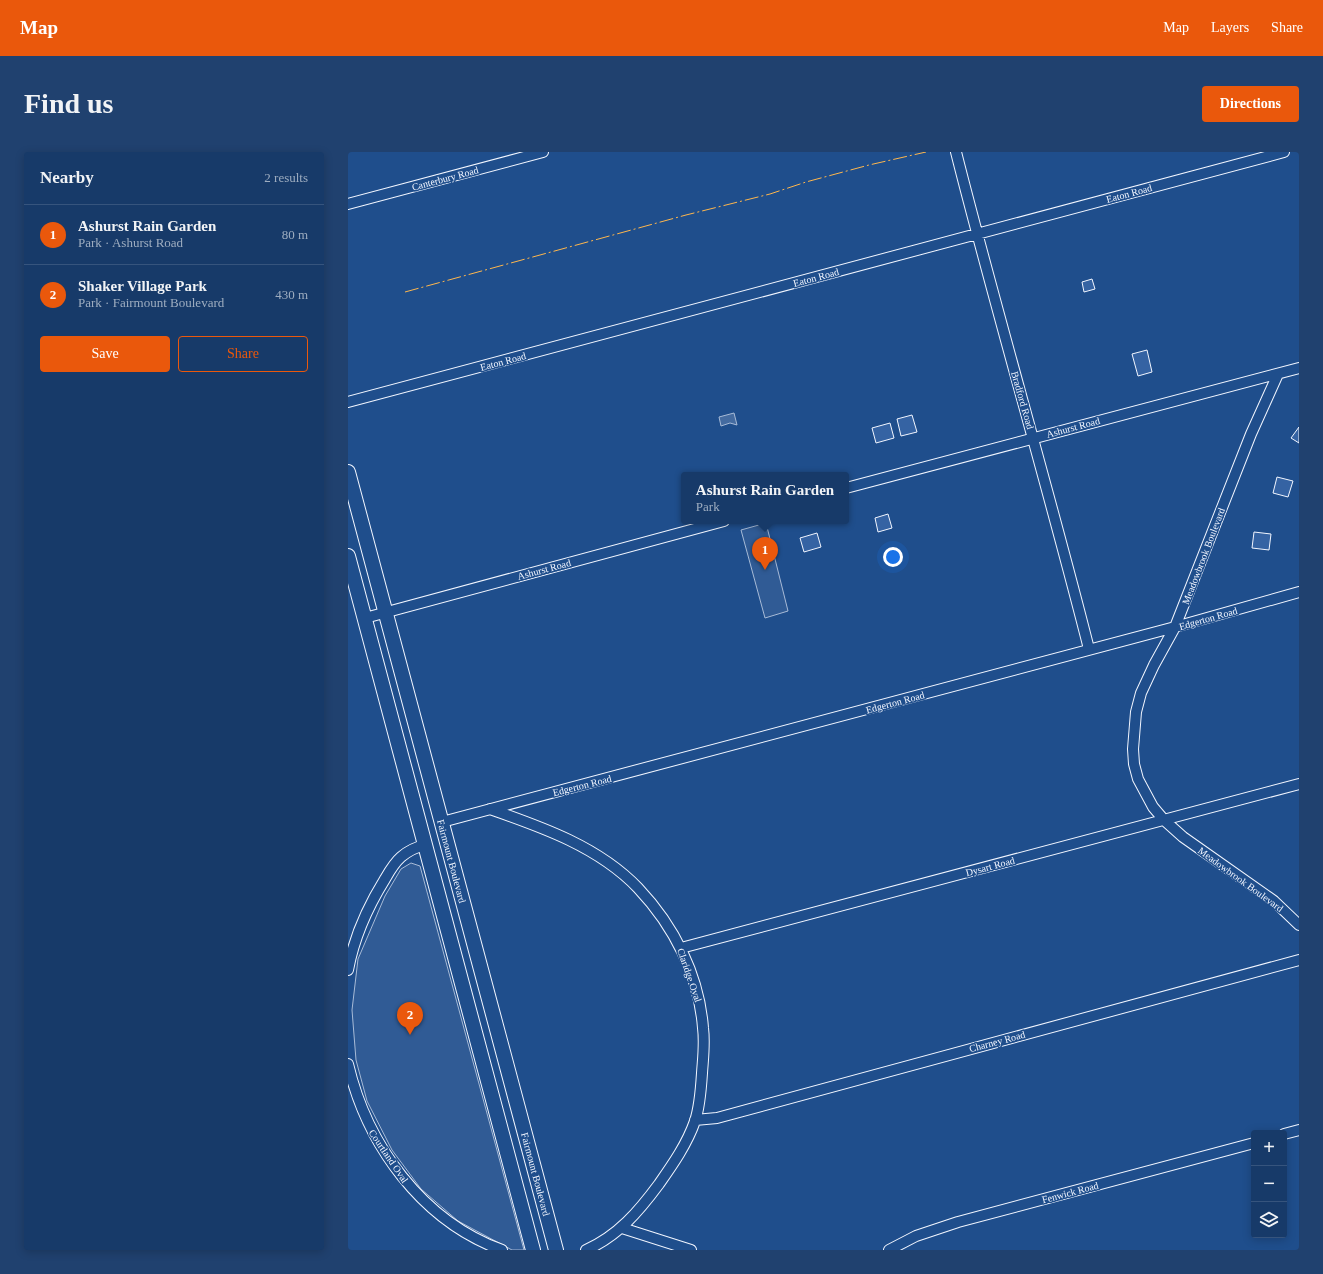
<!DOCTYPE html>
<html lang="en">
<head>
<meta charset="utf-8">
<style>
	:root { --surface:#173a69; --page:#20416f; --text:#f1f3f6; --muted:#9eadc0; --line:#36547d; --accent:#ea580c }
	body { margin:0; font-family:"Times New Roman",serif; background:var(--page); color:var(--text) }
	.controls { position:absolute; right:12px; bottom:12px; display:grid; overflow:hidden; border-radius:4px; box-shadow:0 2px 10px #0003 }
	.controls button { width:36px; height:36px; display:grid; place-items:center; padding:0; border:0; border-bottom:1px solid var(--line); background:var(--surface); color:var(--text); font:20px sans-serif }
	.you { position:absolute; left:545px; top:405px; width:14px; height:14px; margin:-10px; border:3px solid #fff; border-radius:50%; background:#1a73e8; box-shadow:0 0 0 6px #1a73e833 }
	.badge { display:grid; place-items:center; width:26px; height:26px; border-radius:50%; background:var(--accent); color:#fff; font-size:13px; font-weight:700 }
	.pin { position:absolute; translate:-50% -33px; filter:drop-shadow(0 1px 2px #0008) }
	.pin::after { content:''; position:absolute; top:21px; width:14px; height:12px; background:inherit; clip-path:polygon(0 0,100% 0,50% 100%) }
	.popup { position:absolute; left:333px; top:320px; width:168px; height:52px; box-sizing:border-box; display:grid; place-content:center; border-radius:4px; background:var(--surface); filter:drop-shadow(0 1px 3px #0005); font-size:13px; white-space:nowrap; color:var(--muted) }
	.popup b { font-size:15px; color:var(--text) }
	.popup::after { content:''; position:absolute; left:50%; top:100%; margin-left:-8px; border:8px solid transparent; border-top-color:var(--surface) }
	.list { margin:0; padding:0; list-style:none }
	h2 { display:flex; justify-content:space-between; align-items:center; height:52px; margin:0; padding:0 16px; font-size:17px }
	h2 small { font-size:13px; font-weight:400; color:var(--muted) }
	.list li { display:grid; grid-template-columns:26px 1fr auto; gap:12px; align-items:center; box-sizing:border-box; height:60px; padding:0 16px; border-top:1px solid var(--line) }
	.list b { display:block; font-size:15px; white-space:nowrap }
	.list p { margin:0; font-size:13px; white-space:nowrap; color:var(--muted) }
	.list em { font-size:13px; font-style:normal; color:var(--muted) }
	.actions { display:flex; gap:8px; padding:12px 16px }
	.actions a { flex:1; padding:9px 0; border:1px solid var(--accent); border-radius:4px; text-align:center; font-size:14px; color:var(--accent) }
	.actions .main { background:var(--accent); color:#fff }
	.icon { flex:none; width:22px; height:22px; fill:none; stroke:currentColor; stroke-width:2; stroke-linecap:round; stroke-linejoin:round }
	.map { position:relative; flex:none; width:951px; height:1098px; overflow:hidden; border-radius:4px }
	header { display:flex; align-items:center; gap:24px; box-sizing:border-box; height:56px; padding:0 20px; background:var(--accent); color:#fff }
	header strong { font-size:19px }
	nav { display:flex; gap:22px; margin-inline-start:auto; font-size:14px }
	.intro { display:flex; align-items:center; justify-content:space-between; box-sizing:border-box; height:96px; padding:0 24px }
	h1 { margin:0; font-size:28px }
	.button { padding:10px 18px; border-radius:4px; background:var(--accent); color:#fff; font-size:14px; font-weight:700 }
	main { display:flex; gap:24px; padding:0 24px }
	aside { flex:1; background:var(--surface); border-radius:4px; box-shadow:0 2px 10px #0003 }
	.map>svg:first-child { display:block }
	.built { fill:#305b95; stroke:#a8bbd7 }
	.water { fill:#446ba0; stroke:#a8bbd7 }
	.building { fill:#3563a3; stroke:#f2f6ff }
	.lines { fill:none; stroke-linecap:round; stroke-linejoin:round }
	.minor-casing { stroke:#f2f6ff; stroke-width:12 }
	.secondary-casing { stroke:#f2f6ff; stroke-width:16 }
	.minor { stroke:#1f4e8c; stroke-width:10 }
	.secondary { stroke:#1f4e8c; stroke-width:14 }
	.power { stroke:#ffb74d; stroke-width:1; stroke-dasharray:14 3 2 3; stroke-linecap:butt }
	.labels { text-anchor:middle; stroke-width:3; stroke-linejoin:round; paint-order:stroke }
	.street-label { font-size:10px; fill:#f2f6ff; stroke:#1f4e8c }
</style>
</head>
<body>
<header>
<strong>Map</strong>
<nav><a>Map</a><a>Layers</a><a>Share</a></nav>
</header>
<div class="intro"><h1>Find us</h1><a class="button">Directions</a></div>
<main>
<aside>
<h2>Nearby<small>2 results</small></h2>
<ul class="list">
<li><span class="badge">1</span><div><b>Ashurst Rain Garden</b><p>Park · Ashurst Road</p></div><em>80 m</em></li>
<li><span class="badge">2</span><div><b>Shaker Village Park</b><p>Park · Fairmount Boulevard</p></div><em>430 m</em></li>
</ul>
<div class="actions"><a class="main">Save</a><a>Share</a></div>
</aside>
<div class="map">
<svg width="951" height="1098" viewBox="0 0 951 1098">
	<rect width="100%" height="100%" fill="#1f4e8c"/>
	<path class="built" d="M418 371 440 459 417 466 393 378Z
		M63 711 72 714 176 1098H164L110 1069 73 1037 44 998 19 949 8 908 4 858 10 807 37 744 53 717Z"/>
	<path class="water" d="M386 261 389 273 382 271 373 274 371 265Z"/>
	<path class="building" d="M744 127 747 137 736 140 734 130Z
		M799 198 804 220 790 224 784 202Z
		M564 263 569 280 553 284 549 267Z
		M542 271 546 286 528 291 524 276Z
		M951 275V291L943 286Z
		M929 325 945 329 940 345 925 341Z
		M540 362 544 376 530 380 527 366Z
		M906 380 923 382 921 398 904 396Z
		M469 381 473 395 456 400 452 386Z"/>
	<g class="lines">
		<defs>
			<path id="minor" d="M608 0C650 166 699 331 741 497
				M0 52 195 0
				M930 222 903 282 827 475 806 513 793 541 788 560 785 597 786 612 790 627 805 655 816 668 835 685 926 749 951 773
				M0 250 936 0
				M498 336 951 216
				M17 466 376 369
				M142 657C194 675 251 695 290 736 326 774 351 823 355 876 357 891 355 906 354 921 353 937 352 954 347 969 339 992 325 1012 311 1032 291 1059 270 1084 238 1098
				M94 670 827 475 951 440
				M333 796 951 632
				M0 818C6 785 19 756 37 727 41 720 46 711 53 705 60 699 68 695 77 693
				M0 912C19 993 74 1069 154 1098
				M347 968 369 966 951 808
				M936 982 951 978
				M274 1076 343 1098
				M541 1098 568 1084 610 1070 906 991"/>
			<path id="secondary" d="M0 320 208 1098
				M0 404 185 1098"/>
		</defs>
		<use href="#minor" class="minor-casing"/>
		<use href="#secondary" class="secondary-casing"/>
		<use href="#minor" class="minor"/>
		<use href="#secondary" class="secondary"/>
		<path class="power" d="M57 140 338 63 422 42 458 30 521 13 578 0"/>
	</g>
	<g class="labels">
		<g class="street-label">
			<text transform="translate(97 26) rotate(-15)" y="4">Canterbury Road</text>
			<text transform="translate(781 41) rotate(-15)" y="4">Eaton Road</text>
			<text transform="translate(468 125) rotate(-15)" y="4">Eaton Road</text>
			<text transform="translate(155 209) rotate(-15)" y="4">Eaton Road</text>
			<text transform="translate(675 248) rotate(74)" y="4">Bradford Road</text>
			<text transform="translate(725 275) rotate(-15)" y="4">Ashurst Road</text>
			<text transform="translate(855 404) rotate(-69)" y="4">Meadowbrook Boulevard</text>
			<text transform="translate(196 417) rotate(-15)" y="4">Ashurst Road</text>
			<text transform="translate(860 466) rotate(-16)" y="4">Edgerton Road</text>
			<text transform="translate(547 550) rotate(-15)" y="4">Edgerton Road</text>
			<text transform="translate(234 633) rotate(-14)" y="4">Edgerton Road</text>
			<text transform="translate(104 709) rotate(75)" y="4">Fairmount Boulevard</text>
			<text transform="translate(642 714) rotate(-15)" y="4">Dysart Road</text>
			<text transform="translate(893 727) rotate(36)" y="4">Meadowbrook Boulevard</text>
			<text transform="translate(342 823) rotate(71)" y="4">Claridge Oval</text>
			<text transform="translate(649 889) rotate(-15)" y="4">Charney Road</text>
			<text transform="translate(41 1004) rotate(56)" y="4">Courtland Oval</text>
			<text transform="translate(188 1022) rotate(75)" y="4">Fairmount Boulevard</text>
			<text transform="translate(722 1040) rotate(-15)" y="4">Fenwick Road</text>
		</g>
	</g>
</svg>
<div class="controls">
<button>+</button>
<button>−</button>
<button><svg class="icon" aria-label="layers" viewBox="0 0 24 24"><path d="M12 4l9 5-9 5-9-5zM3 14l9 5 9-5"/></svg></button>
</div>
<div class="you"></div>
<div class="pin badge" style="left:417px;top:418px">1</div>
<div class="popup"><b>Ashurst Rain Garden</b>Park</div>
<div class="pin badge" style="left:62px;top:883px">2</div>
</div>
</main>
</body>
</html>
